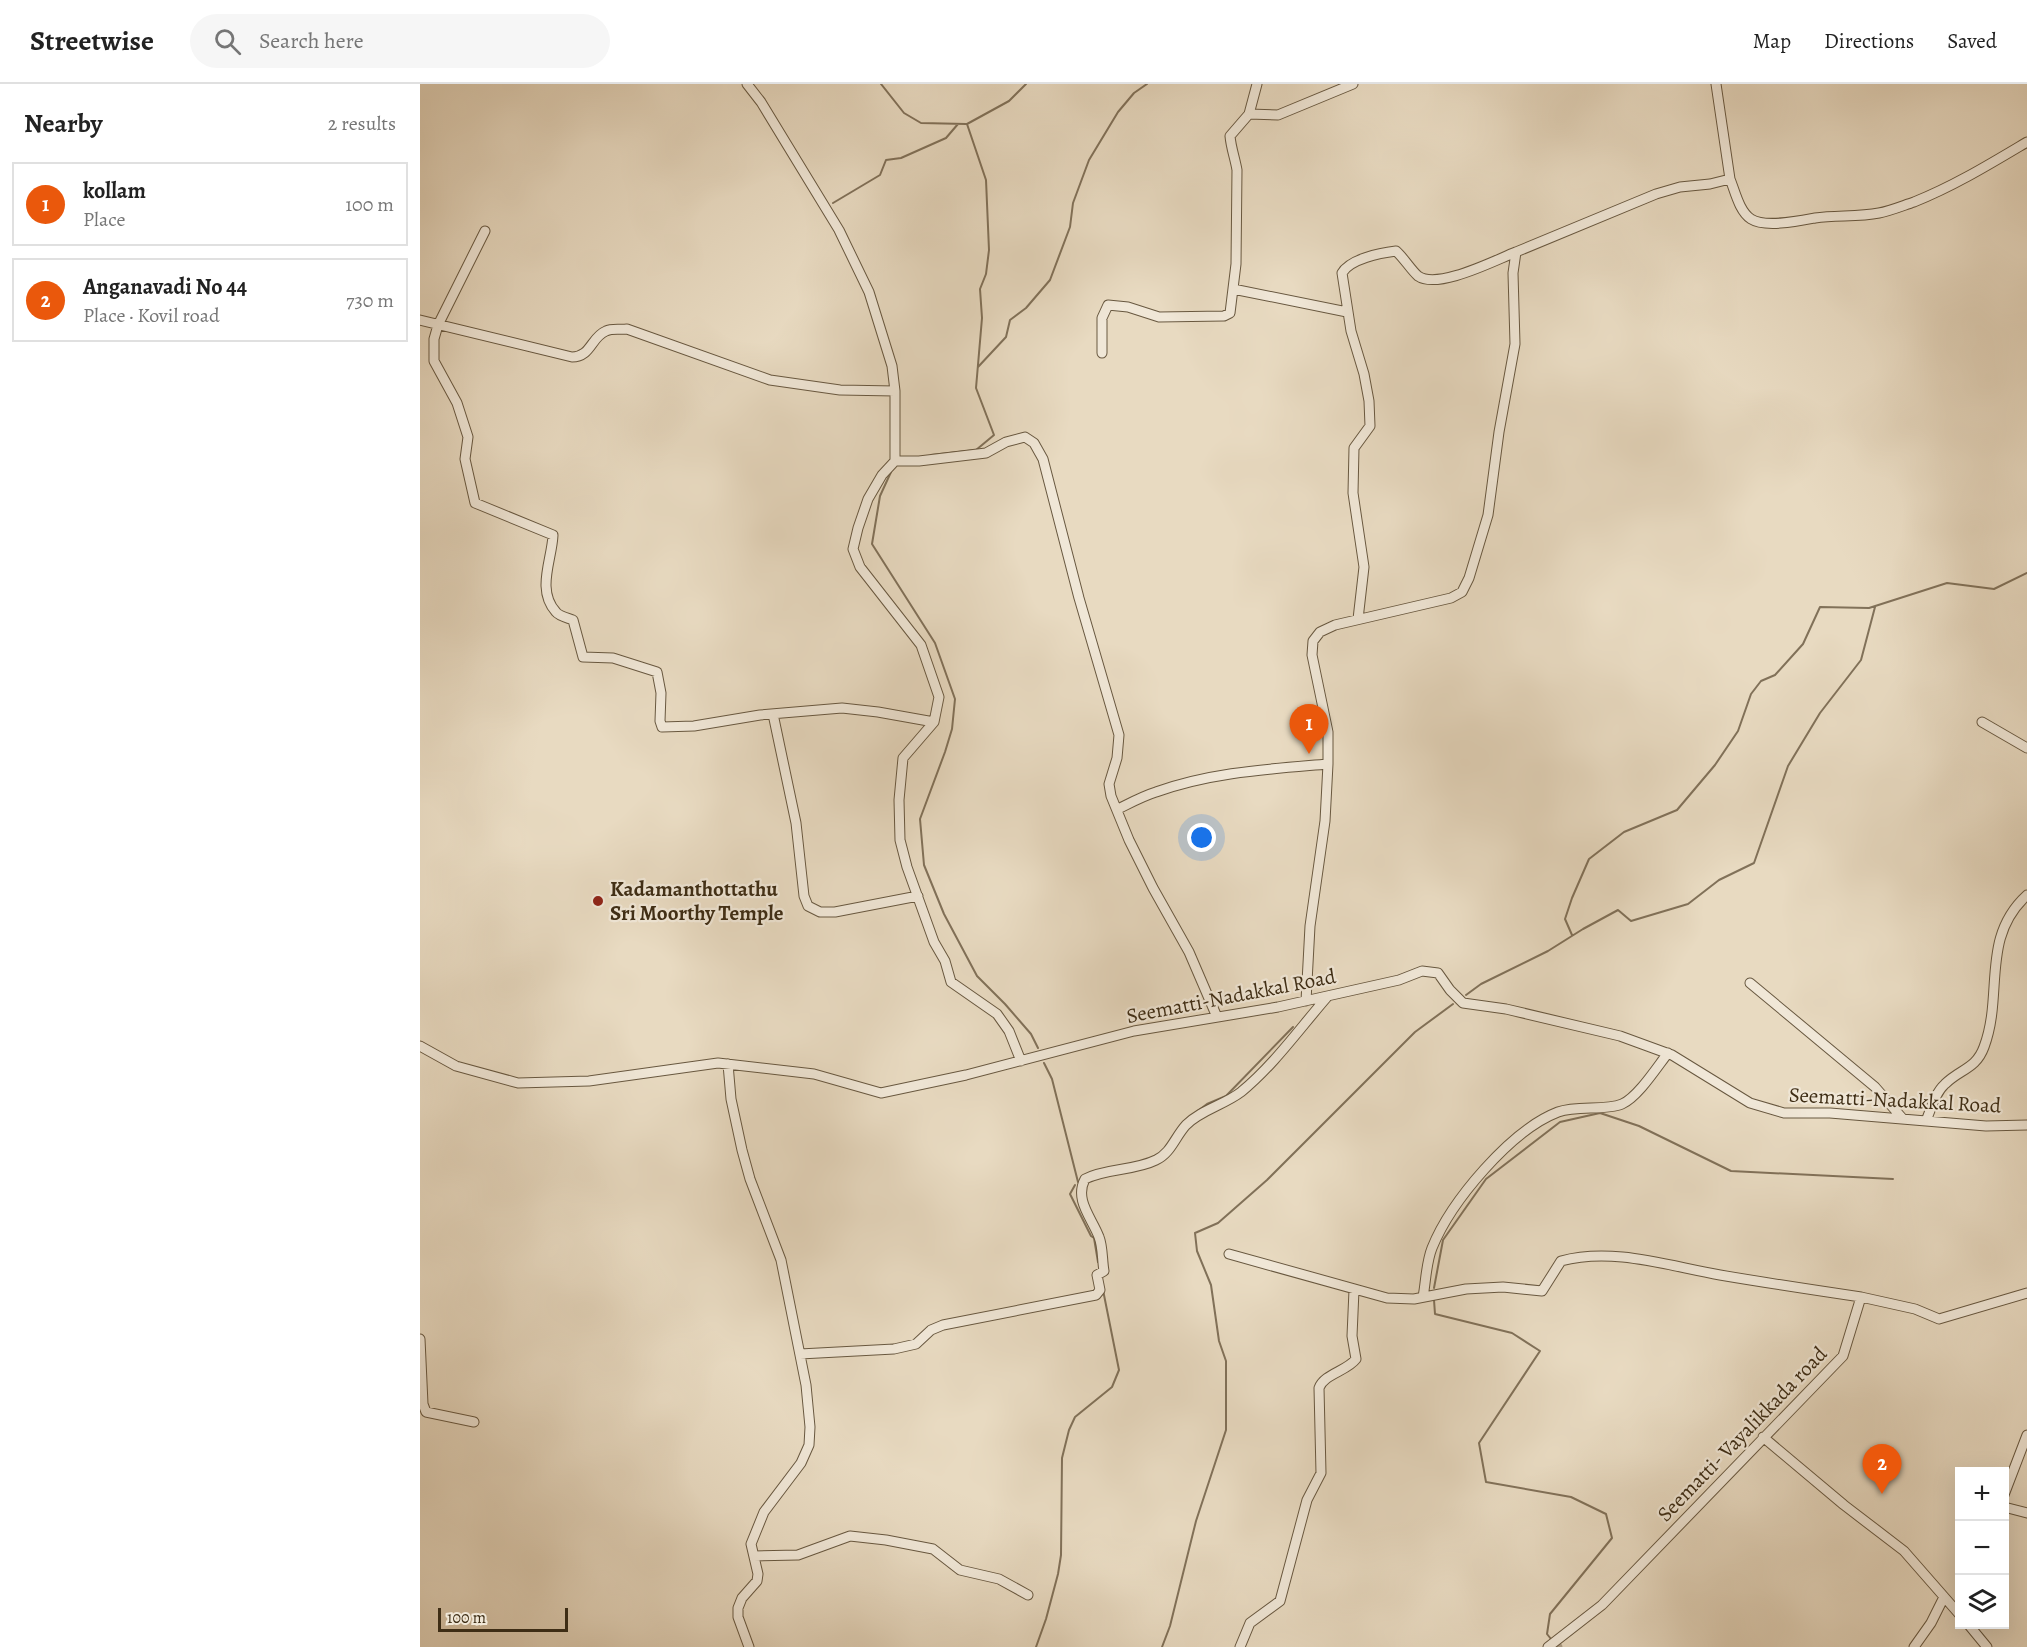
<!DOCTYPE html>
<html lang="en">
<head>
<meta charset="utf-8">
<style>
	:root { --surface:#fff; --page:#f6f6f6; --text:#222; --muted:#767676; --line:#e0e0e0; --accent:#ea580c }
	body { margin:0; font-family:Alegreya,serif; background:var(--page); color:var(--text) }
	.controls { position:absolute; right:18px; bottom:18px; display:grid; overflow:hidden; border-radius:0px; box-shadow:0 6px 24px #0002 }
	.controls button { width:54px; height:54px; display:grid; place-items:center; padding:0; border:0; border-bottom:2px solid var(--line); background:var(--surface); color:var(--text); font:30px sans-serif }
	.scale { position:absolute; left:18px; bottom:15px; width:130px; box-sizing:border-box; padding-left:6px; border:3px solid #3e2d15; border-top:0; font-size:16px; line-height:21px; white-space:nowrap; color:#3e2d15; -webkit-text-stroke:4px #f0e7d7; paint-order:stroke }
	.you { position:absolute; left:782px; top:754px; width:21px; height:21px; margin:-15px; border:4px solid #fff; border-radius:50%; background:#1a73e8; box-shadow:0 0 0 9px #1a73e833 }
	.badge { display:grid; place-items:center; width:39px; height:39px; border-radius:50%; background:var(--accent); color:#fff; font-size:20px; font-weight:700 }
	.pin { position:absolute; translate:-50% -50px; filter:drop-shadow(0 2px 3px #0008) }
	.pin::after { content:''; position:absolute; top:32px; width:21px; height:18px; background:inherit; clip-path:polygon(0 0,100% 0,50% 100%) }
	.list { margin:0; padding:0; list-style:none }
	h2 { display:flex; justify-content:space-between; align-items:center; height:78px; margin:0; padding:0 24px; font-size:26px }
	h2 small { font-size:20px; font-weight:400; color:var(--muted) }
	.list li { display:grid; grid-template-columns:39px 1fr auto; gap:18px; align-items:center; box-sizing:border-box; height:84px; margin:0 12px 12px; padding:0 12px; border:2px solid var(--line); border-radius:0px }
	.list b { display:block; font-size:22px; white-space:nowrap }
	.list p { margin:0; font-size:20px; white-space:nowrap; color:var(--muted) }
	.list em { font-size:20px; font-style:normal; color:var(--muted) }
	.icon { flex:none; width:33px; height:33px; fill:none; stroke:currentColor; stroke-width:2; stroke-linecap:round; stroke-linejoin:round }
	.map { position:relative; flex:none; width:1607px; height:1563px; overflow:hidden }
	header { display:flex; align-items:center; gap:36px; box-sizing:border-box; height:84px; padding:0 30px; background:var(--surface); border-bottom:2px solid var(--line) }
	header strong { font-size:28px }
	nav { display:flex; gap:33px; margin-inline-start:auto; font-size:21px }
	.search { width:420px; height:54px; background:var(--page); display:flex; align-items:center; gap:15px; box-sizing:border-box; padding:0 21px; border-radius:33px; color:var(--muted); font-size:22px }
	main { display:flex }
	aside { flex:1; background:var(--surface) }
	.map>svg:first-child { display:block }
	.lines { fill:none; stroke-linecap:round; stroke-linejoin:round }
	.stream { stroke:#817159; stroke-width:2 }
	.canal { stroke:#ae9f87; stroke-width:9 }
	.minor-casing { stroke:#685840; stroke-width:11 }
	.minor { stroke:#f0e7d7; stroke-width:9 }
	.poi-dot { fill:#8f2418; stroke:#f0e7d7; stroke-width:2 }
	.labels { text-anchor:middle; stroke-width:4.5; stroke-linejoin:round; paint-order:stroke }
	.poi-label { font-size:21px; font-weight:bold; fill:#3e2d15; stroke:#f0e7d7; text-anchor:start }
	.street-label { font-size:21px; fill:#3e2d15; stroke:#f0e7d7 }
</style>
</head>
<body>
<header>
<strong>Streetwise</strong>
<div class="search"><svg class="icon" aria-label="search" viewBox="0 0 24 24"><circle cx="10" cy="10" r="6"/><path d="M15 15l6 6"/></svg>Search here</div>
<nav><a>Map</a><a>Directions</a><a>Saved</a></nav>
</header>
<main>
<aside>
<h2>Nearby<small>2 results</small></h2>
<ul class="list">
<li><span class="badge">1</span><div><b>kollam</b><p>Place</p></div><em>100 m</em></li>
<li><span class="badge">2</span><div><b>Anganavadi No 44</b><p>Place · Kovil road</p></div><em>730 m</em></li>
</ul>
</aside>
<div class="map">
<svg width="1607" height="1563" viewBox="0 0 1607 1563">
	<rect width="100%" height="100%" fill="#e8dac1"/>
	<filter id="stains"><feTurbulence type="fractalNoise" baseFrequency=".00333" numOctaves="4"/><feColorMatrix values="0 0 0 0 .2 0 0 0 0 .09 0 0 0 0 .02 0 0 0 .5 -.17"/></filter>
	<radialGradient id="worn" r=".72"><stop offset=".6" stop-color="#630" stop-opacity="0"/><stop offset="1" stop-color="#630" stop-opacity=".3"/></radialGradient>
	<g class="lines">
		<path class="stream" d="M461 0 484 29 501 39 546 40
			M413 119 460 91 466 76 481 74 526 54 538 40
			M558 283 586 253 590 236 606 224 630 196 650 143 653 119 669 76 698 28 714 9 727 0
			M511 371 556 366 574 351 556 304 562 234 560 205 566 190 569 166 566 96 547 40 589 17 606 0
			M471 388 460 412 452 460 515 559 535 615 532 645 525 668 500 735 504 781 524 830 557 892 585 920 611 950 618 964
			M1152 851 1145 835 1152 814 1169 775 1204 748 1257 726 1295 681 1318 647 1331 610 1341 597 1355 591 1383 560 1400 523 1449 524 1527 499 1574 505 1607 489
			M1046 911 1061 900 1128 867 1163 845 1198 826 1211 837 1268 820 1299 796 1334 779 1368 682 1400 629 1441 576 1455 523
			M624 979 632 995 658 1098
			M775 1029 787 1020 806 1012 873 943
			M655 1101 650 1110 671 1152 674 1154 678 1178
			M1014 1204 1023 1156 1066 1095 1140 1038 1180 1029 1219 1042 1311 1087 1473 1095
			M1014 1216 1015 1230 1092 1249 1120 1267 1059 1359 1066 1398 1151 1413 1186 1430 1192 1454 1130 1530 1127 1550 1131 1555
			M616 1563 626 1535 638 1490 641 1471 642 1374 649 1346 655 1333 692 1303 699 1286 683 1206
			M742 1563 750 1542 776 1437 806 1346V1277L799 1257 791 1201 777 1167 775 1149 798 1139 847 1096 995 948 1033 920"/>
		<path class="canal" d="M1137 1563H1138"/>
		<defs>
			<path id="minor" d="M327 0 341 18 419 146 449 208 472 282 475 307V377L462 391 448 415 438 444 433 465 440 483 501 561 519 613 514 638 483 674 479 716 480 756 487 783 514 858 525 877 531 898 577 930 589 947 601 977
				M1296 0 1310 95
				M829 30 858 31 933 0
				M65 147 18 241 14 255V277L37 319 48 353 45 375 55 419 133 451C132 476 116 506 136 528 139 532 148 534 153 536L163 573 193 574 237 588 241 609 240 637 242 643 274 642 340 631 422 624 458 628 514 638
				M813 205 927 228
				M0 236 152 273C171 273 171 253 186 247 192 244 200 246 207 245L350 296 420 306 475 307
				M682 269V234L688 221 708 223 739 233 804 232 810 229 816 180 817 86C815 74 811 64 810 52L829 30 837 0
				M475 377H499L566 369 586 358 605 353 614 359 623 375 659 514 699 651 697 674 689 700 691 712 709 756 733 804 769 868 797 933
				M938 535 944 483 933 409 934 364 950 342 949 317 944 290 931 247 922 189C930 175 960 169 976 167 984 174 991 186 998 192 1018 206 1075 176 1096 168
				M353 630 376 739 384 812 388 822 400 828H415L498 812
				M1562 638 1607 664
				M698 725C710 719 723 712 736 708 791 688 850 685 908 680
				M1330 899 1455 1003 1483 1035
				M886 917 890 842 905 737 908 680V648L892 571 893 557 900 548 915 541 1031 514 1042 508 1049 494 1068 431 1079 348 1095 260 1093 189 1096 168 1236 110 1260 103 1290 100 1310 95C1315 107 1319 127 1331 135 1345 144 1379 137 1395 134 1416 131 1438 133 1459 129 1470 127 1482 122 1494 118 1534 102 1570 80 1607 58
				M0 962 36 982 98 999 169 997 298 979 394 990 461 1009 546 991 714 947 858 923 979 896 1002 887 1018 889 1030 906 1043 919 1086 925 1200 952 1252 971 1330 1019 1364 1029H1410L1566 1042 1607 1041
				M308 980 311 1015 322 1066 330 1095 361 1176 386 1301 390 1343 389 1361 381 1379 344 1428 331 1460 338 1490 337 1497 322 1514 318 1524V1533L329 1563
				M1506 1037C1511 1025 1515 1009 1525 1000 1540 985 1556 985 1564 963 1584 910 1560 854 1607 811
				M809 1170 967 1214 994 1215 1046 1205 1083 1203 1122 1207 1141 1177C1193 1163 1248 1182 1300 1191 1347 1199 1394 1206 1441 1213
				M1003 1213C1006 1197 1006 1179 1012 1164 1031 1117 1091 1046 1138 1028 1157 1021 1185 1027 1202 1020 1218 1013 1237 983 1248 969
				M0 1255 3 1320 6 1328 54 1338
				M380 1270 474 1265 496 1260 511 1246 523 1241 676 1211 680 1206 677 1191 684 1187C682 1176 683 1163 679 1153 672 1134 654 1116 665 1095 686 1084 714 1087 736 1076 751 1069 755 1053 766 1041 781 1026 804 1021 821 1008 854 981 880 944 908 912
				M1343 1353 1424 1421 1484 1467 1540 1531
				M1584 1411 1607 1351
				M1584 1423 1607 1429
				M334 1472 378 1471 430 1452 466 1456 513 1465 540 1486 579 1495 608 1511
				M1548 1540 1567 1563
				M820 1563 830 1539 860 1517 887 1416 901 1389 899 1304C904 1290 927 1287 936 1275L932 1252 934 1206
				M1128 1563 1182 1521 1423 1272 1441 1213 1495 1225 1519 1235 1607 1209
				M1494 1563 1511 1539 1524 1513"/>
		</defs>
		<use href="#minor" class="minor-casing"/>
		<use href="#minor" class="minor"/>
	</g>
	<circle class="poi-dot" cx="178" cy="817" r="6"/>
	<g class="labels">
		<g class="poi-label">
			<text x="190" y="812">Kadamanthottathu<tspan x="190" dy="24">Sri Moorthy Temple</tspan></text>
		</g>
		<g class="street-label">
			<text transform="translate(811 912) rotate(-11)" y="7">Seematti-Nadakkal Road</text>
			<text transform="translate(1475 1016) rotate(3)" y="7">Seematti-Nadakkal Road</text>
			<text transform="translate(1322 1350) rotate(-46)" y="7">Seematti- Vayalikkada road</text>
		</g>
	</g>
	<rect width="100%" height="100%" filter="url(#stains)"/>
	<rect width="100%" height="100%" fill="url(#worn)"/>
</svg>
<div class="controls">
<button>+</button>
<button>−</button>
<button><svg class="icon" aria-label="layers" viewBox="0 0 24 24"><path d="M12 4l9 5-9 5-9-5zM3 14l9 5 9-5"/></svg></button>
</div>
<div class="scale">100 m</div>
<div class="you"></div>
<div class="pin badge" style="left:889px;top:670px">1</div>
<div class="pin badge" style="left:1462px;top:1410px">2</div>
</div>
</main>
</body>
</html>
